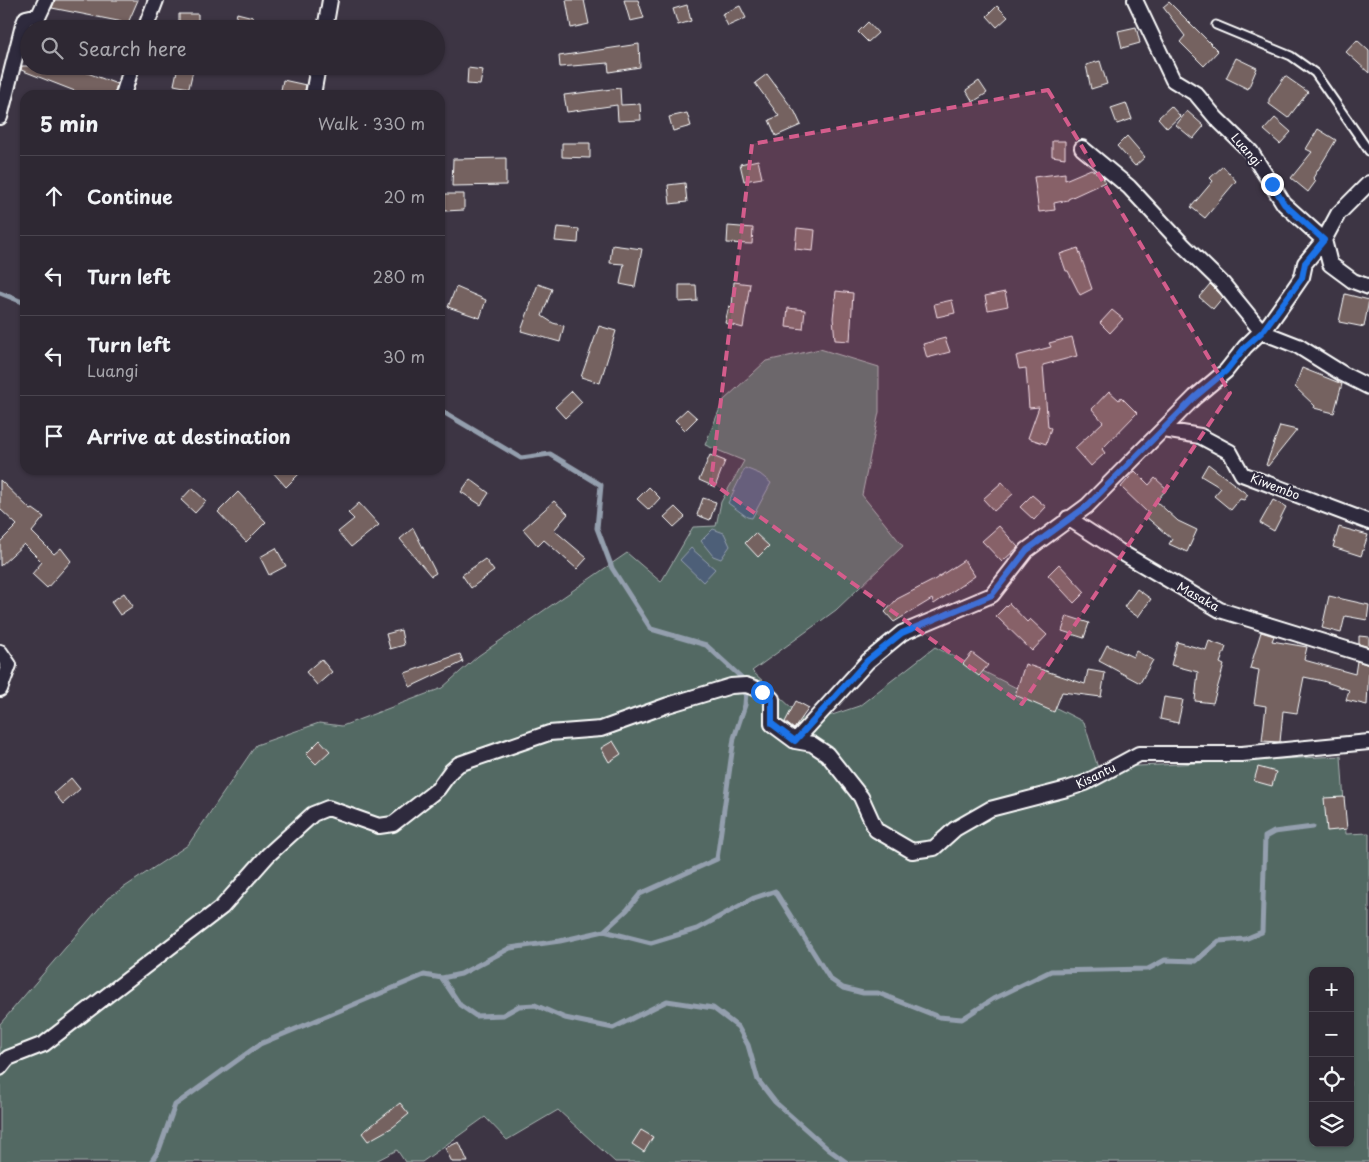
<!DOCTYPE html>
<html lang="en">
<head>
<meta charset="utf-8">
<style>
	:root { --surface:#2e2833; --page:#36303b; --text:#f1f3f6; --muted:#a7a6ac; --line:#49444e }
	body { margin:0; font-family:"Playpen Sans",sans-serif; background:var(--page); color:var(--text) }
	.controls { position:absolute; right:15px; bottom:15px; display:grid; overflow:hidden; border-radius:10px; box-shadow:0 1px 4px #0004 }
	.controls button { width:45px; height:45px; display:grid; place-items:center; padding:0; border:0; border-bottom:1px solid var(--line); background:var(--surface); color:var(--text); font:25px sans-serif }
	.stop { position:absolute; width:15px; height:15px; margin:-11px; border:4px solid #1a73e8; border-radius:50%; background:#fff }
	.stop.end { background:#1a73e8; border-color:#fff; box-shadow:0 1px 5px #0008 }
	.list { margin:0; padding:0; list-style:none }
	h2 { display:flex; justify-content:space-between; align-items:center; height:65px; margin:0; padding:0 20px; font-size:21px }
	h2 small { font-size:16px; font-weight:400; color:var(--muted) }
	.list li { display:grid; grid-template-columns:32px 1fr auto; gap:15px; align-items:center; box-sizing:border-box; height:80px; padding:0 20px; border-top:1px solid var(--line) }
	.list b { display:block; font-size:19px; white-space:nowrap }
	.list p { margin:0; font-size:16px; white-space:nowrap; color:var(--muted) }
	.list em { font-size:16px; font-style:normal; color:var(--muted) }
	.icon { flex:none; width:28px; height:28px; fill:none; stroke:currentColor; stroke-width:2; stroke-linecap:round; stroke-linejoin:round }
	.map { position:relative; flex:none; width:1369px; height:1162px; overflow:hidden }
	.search { position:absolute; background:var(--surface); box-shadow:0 1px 4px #0004; left:20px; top:20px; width:425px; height:55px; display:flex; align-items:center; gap:12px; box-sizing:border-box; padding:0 18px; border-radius:28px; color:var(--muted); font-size:19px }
	.panel { position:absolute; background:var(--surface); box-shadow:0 1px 4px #0004; left:20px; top:90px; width:425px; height:385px; border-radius:15px }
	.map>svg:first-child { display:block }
	.green { fill:#536964; stroke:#a9b4b2; fill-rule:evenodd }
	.water { fill:#4d5f78; stroke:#949fae }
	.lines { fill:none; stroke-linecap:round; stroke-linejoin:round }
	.stream { stroke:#949fae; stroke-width:5 }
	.building { fill:#746261; stroke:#fff }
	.service-casing { stroke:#fff; stroke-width:11 }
	.minor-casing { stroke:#fff; stroke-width:18 }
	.service { stroke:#2f2a3d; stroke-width:7 }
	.minor { stroke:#2f2a3d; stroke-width:14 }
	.route { stroke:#1a73e8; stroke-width:6 }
	.marked { fill:#d45d8c; fill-opacity:0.2; stroke:#d45d8c; stroke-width:4; stroke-dasharray:10 6; stroke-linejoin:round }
	.labels { text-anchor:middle; stroke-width:4.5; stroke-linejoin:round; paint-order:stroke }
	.street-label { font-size:12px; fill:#fff; stroke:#2f2a3d }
</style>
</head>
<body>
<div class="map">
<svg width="1369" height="1162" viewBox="0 0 1369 1162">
	<rect width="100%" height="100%" fill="#3d3544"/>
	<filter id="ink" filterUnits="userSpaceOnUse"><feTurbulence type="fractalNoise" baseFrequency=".02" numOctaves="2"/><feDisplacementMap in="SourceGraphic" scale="10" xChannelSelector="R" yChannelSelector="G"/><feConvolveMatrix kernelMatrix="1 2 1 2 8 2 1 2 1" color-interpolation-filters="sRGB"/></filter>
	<g filter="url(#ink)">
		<path class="green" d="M820 349 879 367V412L862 495 903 546 836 610 752 671 808 723 859 706 935 647 1084 722 1098 768 1341 756 1346 834 1369 833V1162H615L558 1110 507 1140 485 1117 422 1162H405L397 1150 374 1162H0V1024L108 898 188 845 256 745 319 723 342 726 442 688 478 656 627 553 661 582 693 527 716 526 721 502 744 461 705 445 723 401 766 361ZM1313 971H1350V1143H1313Z"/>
		<path class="water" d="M745 468 760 474 771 483 752 518 747 517 728 503Z
			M713 529 724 533 730 546 721 559 713 556 701 541Z
			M691 548 715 569 703 582 680 560Z"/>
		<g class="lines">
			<path class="stream" d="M0 293 25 303
				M440 410 521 458 550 454 601 485 597 528 612 568 651 629 706 645 742 678 746 692 745 705 734 738 717 859 640 894 627 910 604 931
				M442 978 461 974 510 948 560 941 604 931 651 943 697 929 754 898 775 891 830 979 843 988 863 993H878L939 1017 962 1019 993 999 1051 971 1148 969 1165 960 1196 961 1219 941 1245 939 1262 932 1265 837 1274 832 1313 827
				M151 1162 159 1150 175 1105 260 1044 424 975 442 978 460 1005 476 1016 503 1015 519 1006 535 1005 565 1018 613 1028 667 1001 713 1008 738 1027 748 1045 758 1080 775 1102 828 1149 846 1162"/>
		</g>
		<path class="building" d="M55 0H138L128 23 52 8Z
			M566 0H584L589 24 571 28Z
			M624 0H638L644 18 630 21Z
			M1169 2 1218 51 1204 66 1180 42 1185 36 1163 7Z
			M687 5 691 21 678 25 673 9Z
			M740 6 746 18 728 26 722 14Z
			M997 6 1008 17 997 27 987 16Z
			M237 13 253 17 250 29H233Z
			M179 14H198V29H179Z
			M868 22 878 33 868 42 858 32Z
			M1136 27 1140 43 1122 48 1118 31Z
			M1357 40 1369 51V73L1346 52Z
			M639 44 640 67 609 72 608 63 560 67 559 56Z
			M1236 58 1257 68 1248 89 1226 78Z
			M1100 61 1107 84 1091 89 1086 65Z
			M22 66H88L85 72 117 84 114 95H85L21 70Z
			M178 66H194L189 88 174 85Z
			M468 68 483 70 480 85 467 84Z
			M767 74 795 112 801 125 776 136 769 120 779 116 755 83Z
			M1285 76 1308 92 1288 118 1269 104V99Z
			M283 80 306 85 304 95H280Z
			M979 81 987 93 973 102 966 90Z
			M620 88 621 105 640 104 641 120 618 121 617 105 567 112 564 95Z
			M1126 103 1132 119 1117 124 1111 108Z
			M1171 106 1180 116 1167 128 1158 118Z
			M1187 111 1204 126 1193 139 1176 125Z
			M687 113 691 126 673 131 669 117Z
			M1275 118 1291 132 1280 144 1264 130Z
			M1318 129 1336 140 1313 178 1316 181 1308 192 1291 178 1312 152 1306 149Z
			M1127 136 1145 157 1135 166 1117 146Z
			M1052 141H1065V158L1052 156Z
			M562 143H590V158L562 157Z
			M506 158V185L452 186 453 159Z
			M758 160 762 178 744 181 740 164Z
			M1223 166 1236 181 1205 218 1191 207 1213 181 1210 178Z
			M1091 169 1103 177 1105 182 1068 199V200L1054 203 1055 210 1039 212 1034 177 1065 173V180Z
			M685 183 687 202 670 204 668 185Z
			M445 194H464V210L445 211Z
			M728 226 753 228 752 244 727 243Z
			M557 227 579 229 578 243 555 241Z
			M797 228 815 230 813 251 795 249Z
			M612 245 642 249 635 287 620 284 624 264 610 263Z
			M1078 248 1092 289 1080 295 1068 271H1066L1060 254Z
			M734 282 750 284 743 328 725 323 729 306 732 307Z
			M538 284 552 289 542 316 553 323 564 326 560 342 521 331Z
			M1210 284 1223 297 1213 309 1199 297Z
			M679 285H696L697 301 679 302Z
			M456 287 486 300 480 318 448 307Z
			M836 291 853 293 850 341 835 340 833 318Z
			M1005 292 1008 306 988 310 985 296Z
			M1345 294 1369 300 1364 327 1339 322Z
			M952 300 955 313 937 317 934 304Z
			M788 308 805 310 803 329 786 327Z
			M1112 310 1123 319 1110 333 1100 323Z
			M599 326 616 331 600 383 581 377Z
			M1072 337 1077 356 1043 365 1048 427 1051 428 1046 444 1028 438 1039 407 1029 408 1026 368 1019 369 1016 356 1051 347 1049 343Z
			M945 338 950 352 927 358 923 344Z
			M1302 368 1342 384 1334 413 1314 408 1315 406 1295 387Z
			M572 391 582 402 565 418 555 407Z
			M1109 391 1119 400 1121 397 1137 413 1102 449 1105 453 1091 466 1075 448 1103 422 1092 409Z
			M687 409 697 418 685 430 675 420Z
			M1280 426 1297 430 1268 466 1266 465Z
			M710 455 725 461 715 487 699 480Z
			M1208 464 1248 495 1244 500 1240 499 1231 510 1214 496 1221 488 1201 476Z
			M271 470H303L286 487Z
			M1135 471 1149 485 1155 478 1167 489 1156 501 1178 521 1197 530 1187 552 1169 544 1172 539 1145 516 1148 513 1121 487Z
			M470 479 489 493 481 505 461 492Z
			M0 480 31 510 33 509 44 517 32 532 54 554 61 548 71 561 47 588 32 574 42 562 24 544 0 566V542L17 525 0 509Z
			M1002 482 1013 494 994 511 983 499Z
			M649 487 660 498 649 510 637 499Z
			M192 488 206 501 195 513 181 500Z
			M238 492 266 522 246 542 218 512Z
			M1032 495 1046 507 1034 520 1020 507Z
			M703 498 716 502 710 520 697 515Z
			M1273 500 1286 507 1274 531 1260 523Z
			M554 501 568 514 554 530 587 558 577 569 544 540 538 546 523 529Z
			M359 503 379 525 351 547 338 532 354 519 348 513Z
			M675 507 685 517 674 527 664 517Z
			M999 526 1018 547 1002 562 982 541Z
			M1339 527 1368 535 1361 556 1333 547Z
			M413 528 436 573 431 576 400 539Z
			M755 533 769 546 758 557 745 543Z
			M276 548 286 566 269 575 260 557Z
			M485 559 494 571 471 588 462 575Z
			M964 560 975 576 934 604 932 599 894 622 885 612 897 599 934 580Z
			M1059 564 1085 592 1074 603 1048 575Z
			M1137 589 1151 599 1138 617 1124 607Z
			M124 593 133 606 120 615 111 602Z
			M1329 596 1369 605 1367 620 1345 616 1341 633 1322 628Z
			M1009 603 1027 622 1030 619 1047 635 1032 651 996 616Z
			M1067 616 1089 623 1084 638 1062 631Z
			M401 630 404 645 390 649 386 634Z
			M1261 632 1274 636 1272 641 1307 647 1304 660 1355 674 1357 661 1369 665 1367 705 1346 700 1349 690 1323 681 1304 677 1297 713 1283 711 1280 742 1262 741 1266 706 1254 704 1259 670 1250 668Z
			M1359 636 1369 637V647L1359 644Z
			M1209 641 1226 647 1220 663 1224 665 1213 703 1195 701 1198 672 1171 665 1177 642 1206 650Z
			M1107 645 1133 657 1136 651 1153 660 1140 683 1099 661Z
			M972 653 988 665 979 676 963 664Z
			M460 654 463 662 410 687 405 673Z
			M321 659 332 672 317 685 306 672Z
			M1025 664 1085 684 1088 670 1105 673 1101 697 1062 692 1054 712 1015 695Z
			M1164 697 1183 700 1178 723 1160 719Z
			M796 701 809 708 794 729 785 722Z
			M320 740 330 751 316 764 306 754Z
			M613 741 621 754 609 762 601 748Z
			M1258 767 1276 772 1272 786 1254 781Z
			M71 778 80 789 63 804 54 793Z
			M1344 797 1347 829 1327 831 1324 798Z
			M400 1103 409 1114 393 1127 368 1141 362 1133Z
			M641 1130 653 1137 644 1152 632 1144Z
			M459 1142 468 1162H452L445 1148Z"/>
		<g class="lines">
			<defs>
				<path id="service" d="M1216 25 1291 56 1315 73 1369 151"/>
				<path id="minor" d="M1135 0 1173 80 1196 94 1216 118 1251 152 1284 204 1324 240 1330 264 1353 281 1369 287
					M145 29 156 0
					M325 29 330 0
					M123 95 132 66
					M313 95 318 66
					M0 117 23 25 26 18 39 15 46 0
					M1082 148 1129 187 1183 245 1223 284 1262 332 1298 346 1343 374 1369 387
					M1164 430 1200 436 1230 452 1242 474 1369 522
					M1068 518 1119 551 1220 610 1369 656
					M0 652 9 665 0 689
					M795 741 868 661 902 633 992 595 1027 550 1087 506 1195 397 1226 371 1245 347 1269 324 1291 293 1302 277 1305 263 1324 240 1338 214 1369 183
					M0 1068 8 1058 44 1044 222 907 268 855 313 814 328 808 379 826 393 824 438 789 451 771 459 764 549 733 601 729 668 705 731 686 746 685 763 691 772 699V724L795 741 812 744 827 754 861 797 876 830 912 851 934 848 955 829 990 809 1067 789 1085 783 1139 754H1242L1369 742"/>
			</defs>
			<use href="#service" class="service-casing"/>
			<use href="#minor" class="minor-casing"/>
			<use href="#service" class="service"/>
			<use href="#minor" class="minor"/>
		</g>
	</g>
	<g class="lines" filter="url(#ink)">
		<path class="route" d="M762 692 772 699V724L795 741 868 660 902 633 992 595 1027 550 1087 506 1195 397 1226 371 1245 347 1262 332 1302 278 1305 263 1324 240 1284 204 1272 184"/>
	</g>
	<path class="marked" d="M1048 90 1230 393 1022 704 711 482 752 144Z"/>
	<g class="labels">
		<g class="street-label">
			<text transform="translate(1246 150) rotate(49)" y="4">Luangi</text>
			<text transform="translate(1275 487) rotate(21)" y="4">Kiwembo</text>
			<text transform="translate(1198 597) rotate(29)" y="4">Masaka</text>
			<text transform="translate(1096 776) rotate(-26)" y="4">Kisantu</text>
		</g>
	</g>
</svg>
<div class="controls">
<button>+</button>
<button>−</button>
<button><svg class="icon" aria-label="locate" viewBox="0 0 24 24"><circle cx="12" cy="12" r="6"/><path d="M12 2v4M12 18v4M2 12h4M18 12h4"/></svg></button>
<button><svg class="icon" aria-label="layers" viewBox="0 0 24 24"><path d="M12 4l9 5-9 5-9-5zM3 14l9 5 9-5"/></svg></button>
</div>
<div class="stop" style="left:762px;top:692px"></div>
<div class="stop end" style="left:1272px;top:184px"></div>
<div class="search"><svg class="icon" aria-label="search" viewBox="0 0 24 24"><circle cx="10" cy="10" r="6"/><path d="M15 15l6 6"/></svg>Search here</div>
<section class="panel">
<h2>5 min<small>Walk · 330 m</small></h2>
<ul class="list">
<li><svg class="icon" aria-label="ahead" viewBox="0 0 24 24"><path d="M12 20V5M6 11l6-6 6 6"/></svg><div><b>Continue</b></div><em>20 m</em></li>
<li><svg class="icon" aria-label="left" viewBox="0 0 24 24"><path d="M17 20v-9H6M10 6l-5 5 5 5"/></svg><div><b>Turn left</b></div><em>280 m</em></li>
<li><svg class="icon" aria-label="left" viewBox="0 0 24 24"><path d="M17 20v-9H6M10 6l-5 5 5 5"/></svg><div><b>Turn left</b><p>Luangi</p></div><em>30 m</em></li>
<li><svg class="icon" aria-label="arrive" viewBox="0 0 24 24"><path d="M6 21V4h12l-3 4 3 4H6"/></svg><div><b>Arrive at destination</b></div></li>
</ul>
</section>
</div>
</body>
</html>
